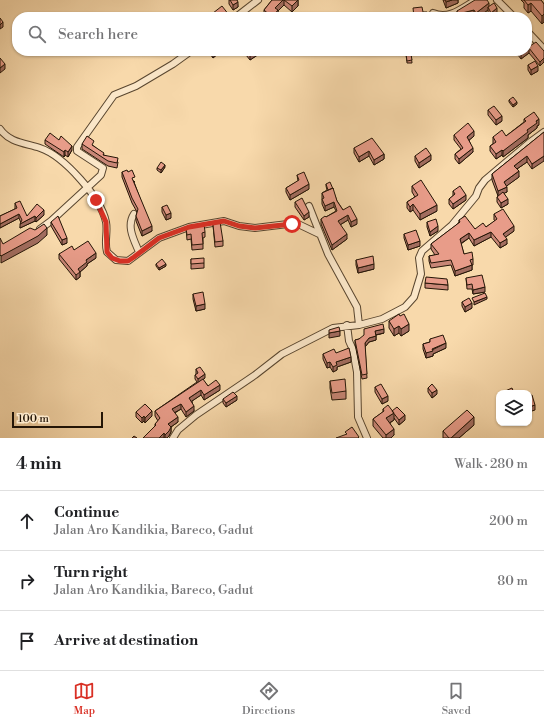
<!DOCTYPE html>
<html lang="en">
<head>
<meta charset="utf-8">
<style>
	:root { --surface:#fff; --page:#f2f2f2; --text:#202124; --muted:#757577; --line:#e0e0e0; --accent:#d93025 }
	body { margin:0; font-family:"Libre Bodoni",serif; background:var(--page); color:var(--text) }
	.controls { position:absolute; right:12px; bottom:12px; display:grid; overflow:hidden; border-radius:8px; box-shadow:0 1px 3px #0004 }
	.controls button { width:36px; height:36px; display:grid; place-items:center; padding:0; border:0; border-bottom:1px solid var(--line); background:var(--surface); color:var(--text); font:20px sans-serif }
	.scale { position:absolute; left:12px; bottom:10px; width:91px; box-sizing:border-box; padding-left:4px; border:2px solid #241506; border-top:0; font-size:11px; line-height:14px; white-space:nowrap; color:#241506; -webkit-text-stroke:3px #fae6c8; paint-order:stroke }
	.stop { position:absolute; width:12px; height:12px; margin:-9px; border:3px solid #d93025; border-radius:50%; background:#fff }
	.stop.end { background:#d93025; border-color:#fff; box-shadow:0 1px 4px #0008 }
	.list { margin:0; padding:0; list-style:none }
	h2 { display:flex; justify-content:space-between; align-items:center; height:52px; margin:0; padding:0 16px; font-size:17px }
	h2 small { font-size:13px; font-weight:400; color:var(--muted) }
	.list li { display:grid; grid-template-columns:26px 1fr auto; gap:12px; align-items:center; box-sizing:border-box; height:60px; padding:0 16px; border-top:1px solid var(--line) }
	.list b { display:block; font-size:15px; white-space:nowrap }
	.list p { margin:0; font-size:13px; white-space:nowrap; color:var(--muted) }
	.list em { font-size:13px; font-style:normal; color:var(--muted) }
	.icon { flex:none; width:22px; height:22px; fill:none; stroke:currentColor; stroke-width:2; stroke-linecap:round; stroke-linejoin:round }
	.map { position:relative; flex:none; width:544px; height:438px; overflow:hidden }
	.search { position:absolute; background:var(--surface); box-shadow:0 1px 3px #0004; left:12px; right:12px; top:12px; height:44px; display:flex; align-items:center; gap:10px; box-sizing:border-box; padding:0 14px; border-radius:16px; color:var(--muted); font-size:15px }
	.sheet { height:232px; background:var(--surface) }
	nav { display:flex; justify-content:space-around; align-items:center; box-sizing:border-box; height:56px; border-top:1px solid var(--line); background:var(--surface); font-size:11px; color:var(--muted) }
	nav a { display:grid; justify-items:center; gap:2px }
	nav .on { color:var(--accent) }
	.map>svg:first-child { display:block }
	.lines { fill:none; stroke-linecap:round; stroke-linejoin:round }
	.street-casing { stroke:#59462f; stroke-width:8 }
	.street { stroke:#fae6c8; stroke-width:6 }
	.wall { fill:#c88676; stroke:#241506 }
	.shaded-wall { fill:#a26d60; stroke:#241506 }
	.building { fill:#e89c89; stroke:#241506 }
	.route { stroke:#d93025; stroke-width:5 }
</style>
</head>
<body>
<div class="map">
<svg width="544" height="438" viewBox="0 0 544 438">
	<rect width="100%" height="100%" fill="#f8d9ab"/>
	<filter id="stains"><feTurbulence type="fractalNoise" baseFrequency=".005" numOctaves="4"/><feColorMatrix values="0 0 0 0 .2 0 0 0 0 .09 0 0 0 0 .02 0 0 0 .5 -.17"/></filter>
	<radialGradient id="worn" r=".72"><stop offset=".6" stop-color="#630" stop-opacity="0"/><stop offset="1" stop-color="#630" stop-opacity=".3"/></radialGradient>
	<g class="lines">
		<defs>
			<path id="street" d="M497 0 514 17
				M433 13C449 20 462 8 476 0
				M236 17 258 0
				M527 31 544 49
				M0 129C10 143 25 143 40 148 64 156 101 198 106 222 108 232 104 242 107 252L116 260 128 261 159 238 189 227 224 221 239 226 255 228 296 223 319 234
				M309 206 328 254 357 307 359 325
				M134 214C126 226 134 240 139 252
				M40 229 51 221 101 175 103 168 77 151V147L114 95 136 86 173 64 191 51
				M347 325 349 341 353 350 357 372 358 417 367 438
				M173 438 178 430 196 415 255 375 282 354 333 328 359 325 382 319 405 307 414 297 421 274 419 258 422 251 452 225 476 196 479 188 485 180 529 143 544 132"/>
		</defs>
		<use href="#street" class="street-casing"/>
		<use href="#street" class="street"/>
	</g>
	<path class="wall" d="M229 0H237L238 7 233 10 229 4Z
		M272 0H298V6L292 12 284 5 278 11V16L277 17H266L264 15V10Z
		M443 0H458V3L446 8Z
		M521 0H541L544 4 542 24 531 11 528 13 524 8V3Z
		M489 6 497 13 492 17H491L488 12V10L478 17H475L474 16 469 17H457V11Z
		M530 46 544 51 540 66 529 53 521 59 515 51H527Z
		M208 51H220V52L213 58Z
		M246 51H259V54L250 60 246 55Z
		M406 54H411L412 63H407Z
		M528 65 538 71 531 75 528 70Z
		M509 100 517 104 513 107 509 102Z
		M488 110 502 121 496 125 488 115Z
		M524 119 539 125 537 126V128L528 135V138L503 157 502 155 496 159 490 151V146L493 144V137L506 136 524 122Z
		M544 132 532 169 527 162 517 169 519 177 506 186 507 192 504 193 508 204 501 208 497 202V197L498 196 492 180V174Z
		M454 135 474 136 469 140 473 152 459 164 455 159V154L461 149 454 140Z
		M45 140 72 150 68 157 65 155 64 157 45 144Z
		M82 144 94 146 104 155 118 162 117 168 108 166 82 149Z
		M354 148 384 154V159L374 165 369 156 359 162 354 153Z
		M415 156 431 160 419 168 415 161Z
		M165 167 161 173 157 170V168Z
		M122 172 135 182H134L152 231 142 236 136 221V216L137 212 132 203 122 177Z
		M297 175 309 189 290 200 286 192V188L298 181Z
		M326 184 333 190 337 201 343 210 357 224 351 227 348 220 340 225 347 239 332 250 321 224V219L326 217 336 211 334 207 325 211 322 204V193L327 190 326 186Z
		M412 186 437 211 420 220 413 210 410 212 407 208V202L415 197 412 192Z
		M453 191 466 200 453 209 449 204V199L453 196Z
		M295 202 309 217 304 220 295 207Z
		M15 203 27 216 44 215 36 222 35 221 20 228 21 223 19 218 0 228V216L15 209Z
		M162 207 171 218 166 220 162 212Z
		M494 214 514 231 505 237 507 244 500 248 491 237 474 246 469 238 461 244 464 254 473 259V265H472V270L455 276 451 265 431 268 429 261V256L435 255 431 249V244L459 223V220L475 229 486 227 495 221 494 220Z
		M51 222 67 243 62 245 51 226Z
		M427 222 438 231 430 236 427 227Z
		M213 225 223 241V246L215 247Z
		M186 228 205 232V237L203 238V249L192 250 191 239 187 240Z
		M404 234 420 246 408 250 404 238Z
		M74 250 96 258 87 264V266L80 272V277L76 280 59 259V254Z
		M191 259 204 263V268L191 269Z
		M356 260 374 269 358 273 356 265Z
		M156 264 166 266 159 270 156 266Z
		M466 278 485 292 473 294 472 289H467Z
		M425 283 448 285V290L425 288Z
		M193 294 205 309 196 311 193 299Z
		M462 302 472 308 465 312 462 306Z
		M389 321 409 331 401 336 399 333 394 336 389 328Z
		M384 333 376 335V340L369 342 365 347 367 378 362 379 355 344V340Z
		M430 339 446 348 433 354V356L426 358 423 349V344L430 342Z
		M336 353 351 362 337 367V370L333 372 330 367 327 368 323 359V354Z
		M196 369 205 378 203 380 208 386 220 390 204 400 201 395 192 401 194 411 186 417 181 409 175 413 178 422 171 427V432L169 436 167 438H143L155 426V424L158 421 155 416V411L197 382 195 379V375L196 374Z
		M330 381 346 391V399L332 400 330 388Z
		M375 387 388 401 382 404 375 392Z
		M428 388 437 394 432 398 428 392Z
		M223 399 237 400 226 407 223 403Z
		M383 409 392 411 405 420 399 425 394 418V420L390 423 394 435 391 438H383L373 426V419L383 412Z
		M136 412 152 416 145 423 144 421 142 423 136 417Z
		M474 425 459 438H443V431Z"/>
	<path class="shaded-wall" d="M283 0H284V5L278 11V16L277 17H272L275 8Z
		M298 0V6L292 12V6Z
		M452 0H458V3L446 8V2Z
		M238 2V7L233 10V5Z
		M489 3V9L488 7V10L478 17H476V13Z
		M531 3V11L528 13V5Z
		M497 8V13L491 17V13Z
		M474 10V16L469 17H458V14Z
		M544 14V22L542 24V16Z
		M3 22V27L0 29V25Z
		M529 48V53L521 59V54L525 51H527V50Z
		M216 51H220V52L213 58V53Z
		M256 51H259V54L250 60V55Z
		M273 51H278L273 54Z
		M544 58V62L540 66V62Z
		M5 64V69L0 73V68Z
		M538 66V71L531 75V70Z
		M517 102V104L513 107V105Z
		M502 116V121L496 125V120Z
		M539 119V125L537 126V128L528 135V138L503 157V151L527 130Z
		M474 131V136L467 142V137Z
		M72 146V150L68 157V152Z
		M473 148V152L459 164V159Z
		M65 150V155L64 157V152Z
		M502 150V155L496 159V154Z
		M369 151V156L359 162V157Z
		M384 154V159L374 165V160Z
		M431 155V160L419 168V163Z
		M527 156V162L514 171V166Z
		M544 156V161L532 169V164Z
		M165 165V167L161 173V170Z
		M519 171V177L504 188V182Z
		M309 184V189L290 200V195Z
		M507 187V192L498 196V191Z
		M466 195V200L453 209V204Z
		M508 199V204L501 208V203Z
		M334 202V207L325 211V206Z
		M413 204V210L410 212V207Z
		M437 205V211L420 220V214Z
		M44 210V215L36 222V218Z
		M309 212V217L304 220V216Z
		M171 213V218L166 220V215Z
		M19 214V218L0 228V224Z
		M348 215V220L338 226V221Z
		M35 216V221L20 228V224Z
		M357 219V224L351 227V222Z
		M152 226V231L142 236V231Z
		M438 226V231L430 236V232Z
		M514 226V231L503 239V234Z
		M47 228V235L38 243 1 263V256Z
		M491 232V237L474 246V240Z
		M469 233V238L460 244V239Z
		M347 234V239L332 250V245Z
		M67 238V243L62 245V240Z
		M507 239V244L500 248V243Z
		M420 241V246L408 250V245Z
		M96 253V258L87 264V266L80 272V277L76 280V275L78 269 86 260Z
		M166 264V266L159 270V268Z
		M374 264V269L358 273V268Z
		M472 265V270L455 276V271Z
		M485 287V292L473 294V290Z
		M487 297V299L474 305V302Z
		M472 303V308L465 312V307Z
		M205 304V309L196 311V306Z
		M409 324V331L401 336V329Z
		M399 326V333L394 336V329Z
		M384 329V333L375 335V331Z
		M340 331V336L329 338V333Z
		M376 336V340L369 342 365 347V343L369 338Z
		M446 343V348L433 354V356L426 358V353Z
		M351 357V362L337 367V370L333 372V367L336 362Z
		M330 362V367L327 368V363Z
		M205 374V378L198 383V379Z
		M220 385V390L204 400V395Z
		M201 390V395L189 403V398Z
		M437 390V394L432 398V393Z
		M237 396V400L226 407V403Z
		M388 396V401L382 404V399Z
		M181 404V409L172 414V409Z
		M535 405V410L529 412V407Z
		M194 406V411L186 417V412Z
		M152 411V416L145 423V418Z
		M394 413V420L386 425V418Z
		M405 415V420L399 425V420Z
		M144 416V421L142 423V418Z
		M178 417V422L168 429V424Z
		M474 417V425L459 438H451Z
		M171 427V432L169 436 167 438H165V435Z
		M394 429V435L391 438H386V435Z
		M164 433V438H159Z"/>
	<path class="building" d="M230 0H237L238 2 233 5Z
		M272 0H283L275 8 278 10 272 17 264 10Z
		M284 0H298L292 6Z
		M445 0H452L446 2Z
		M475 0H487L489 3 476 13 474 10 458 14 457 11Z
		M524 0H541L544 4V14L542 16 531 3 528 5Z
		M494 3 497 8 491 13 488 7Z
		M222 6 229 15 226 17H208Z
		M422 7 423 12H427L429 15H444V17H414L413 8Z
		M503 13 505 17H498Z
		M0 18 3 22 0 25Z
		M527 42 530 46 536 42 544 51V58L540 62 529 48 527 50Z
		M247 51H256L250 55Z
		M518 51H525L521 54Z
		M406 54H411L412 60 407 61Z
		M0 58 5 64 0 68Z
		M535 61 538 66 531 70 528 65Z
		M513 97 517 102 513 105 509 100Z
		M494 106 502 116 496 120 488 110Z
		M534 112 539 119 536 121 537 123 527 130 528 132 503 151 502 150 496 154 490 146 496 142 493 137 502 130 506 136 526 121 524 119Z
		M468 123 474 131 467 137 473 148 459 159 455 154 463 148 454 135Z
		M544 132V156L532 164 527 156 514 166 519 171 504 182 507 187 498 191 492 174Z
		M50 133 59 140 61 136 72 146 68 152 65 150 64 152 45 140Z
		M87 136 94 141 92 145 104 153 103 155 118 158 117 163 108 161 82 144Z
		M372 138 384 154 374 160 369 151 359 157 354 148Z
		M426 148 431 155 419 163 415 156Z
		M161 162 165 165 161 170 157 168Z
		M127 170 128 172 132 170 135 177 132 178 152 226 142 231 136 216 138 209 132 198 122 172Z
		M304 172 309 184 290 195 286 188 299 180 297 175Z
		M421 180 437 205 420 214 413 204 410 207 407 202 418 195 412 186Z
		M330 182 333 189V188L328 190 326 184Z
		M460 186 466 195 453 204 449 199 455 194 453 191Z
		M333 188 337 201 343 210 350 206 357 219 351 222 348 215 338 221 347 234 332 245 321 219 325 216 326 217 337 211 334 202 325 206 322 199 324 198 322 193Z
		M503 192 508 199 501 203 497 197Z
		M302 198 309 212 304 216 295 202Z
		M20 201 27 216 37 204 44 210 36 218 35 216 20 224 22 220 19 214 0 224V216L17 208 15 203Z
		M167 205 171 213 166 215 162 207Z
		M503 209 514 226 503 234 507 239 500 243 491 232 474 240 469 233 460 239 464 254 472 252 473 259 470 260 472 265 455 271 451 260 431 263 429 256 439 254 431 244 460 222 459 220 465 216 475 229 483 223 486 227 497 219 494 214Z
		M58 216 67 238 62 240 51 222Z
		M436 219 438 226 430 232 427 222Z
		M220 222 223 241 215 242 213 225Z
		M44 224 47 228 38 236 1 256 0 255V238L3 244 30 228 35 230Z
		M204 224 205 232 202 233 203 244 192 245 191 234 187 235 186 228Z
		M416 230 420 241 408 245 404 234Z
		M88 241 96 253 86 260 87 262 78 269 80 272 76 275 59 254 72 246 74 250Z
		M373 256 374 264 358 268 356 260Z
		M204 258V263L191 264V259Z
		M162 259 166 264 159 268 156 264Z
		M482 275 485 287 473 290 472 284 467 285 466 278Z
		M426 277 447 279 448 285 425 283Z
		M203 292 205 304 196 306 193 294Z
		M485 293 487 297 474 302 472 298Z
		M469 298 472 303 465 307 462 302Z
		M399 314 400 316 404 314 409 324 401 329 399 326 394 329 389 321Z
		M383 324 384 329 375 331 376 336 369 338 365 343 367 374 362 375 355 340 359 339 364 335V329Z
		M339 327 340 331 329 333V330Z
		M443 335 446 343 432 349 433 351 426 353 423 344 430 342V339Z
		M349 348 351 357 336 362 337 365 333 367 330 362 327 363 323 354 334 349 336 353Z
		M200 367 205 374 198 379 195 375 198 373 196 369Z
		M203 379 208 386 216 380 220 385 204 395 201 390 189 398 194 406 186 412 181 404 172 409 178 417 168 424 171 427 169 431 165 435 164 433 159 438H143L156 425 155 424 160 418 155 411Z
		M345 379 346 391 332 393 330 381Z
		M381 384 388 396 382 399 375 387Z
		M432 384 437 390 432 393 428 388Z
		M512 388 514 393H503V392Z
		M233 392 237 396 226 403 223 399Z
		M532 395 535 405 529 407V396Z
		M145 404 152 411 145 418 144 416 142 418 136 412Z
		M388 405 394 413 386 418 394 429 386 435 373 419 384 411 383 409Z
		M397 407 405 415 399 420 392 411Z
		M467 410 474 417 451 438H449L443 431Z
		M352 427 359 437 358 438H336L347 434 345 432Z
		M134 436 137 438H132Z"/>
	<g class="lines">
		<path class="route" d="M96 200 106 222 107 252 112 258 120 261H128L134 257 159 238 189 227 224 221 239 226 255 228 292 224"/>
	</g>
	<rect width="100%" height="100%" filter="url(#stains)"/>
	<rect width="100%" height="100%" fill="url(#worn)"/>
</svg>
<div class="controls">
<button><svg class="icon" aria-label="layers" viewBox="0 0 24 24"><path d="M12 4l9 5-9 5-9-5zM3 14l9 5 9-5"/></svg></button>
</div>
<div class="scale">100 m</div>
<div class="stop" style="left:292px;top:224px"></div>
<div class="stop end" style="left:96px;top:200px"></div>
<div class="search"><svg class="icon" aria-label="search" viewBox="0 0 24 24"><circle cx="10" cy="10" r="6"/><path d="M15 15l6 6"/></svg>Search here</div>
</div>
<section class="sheet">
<h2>4 min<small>Walk · 280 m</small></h2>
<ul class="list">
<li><svg class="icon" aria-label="ahead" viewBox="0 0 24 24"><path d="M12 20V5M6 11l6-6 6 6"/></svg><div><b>Continue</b><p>Jalan Aro Kandikia, Bareco, Gadut</p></div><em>200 m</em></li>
<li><svg class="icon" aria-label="right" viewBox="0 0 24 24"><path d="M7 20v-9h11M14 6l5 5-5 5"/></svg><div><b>Turn right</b><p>Jalan Aro Kandikia, Bareco, Gadut</p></div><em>80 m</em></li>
<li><svg class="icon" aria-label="arrive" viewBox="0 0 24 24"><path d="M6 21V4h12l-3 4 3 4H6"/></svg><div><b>Arrive at destination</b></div></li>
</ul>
</section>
<nav>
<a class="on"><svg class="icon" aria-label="map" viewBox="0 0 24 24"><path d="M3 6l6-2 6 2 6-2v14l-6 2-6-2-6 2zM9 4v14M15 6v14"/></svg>Map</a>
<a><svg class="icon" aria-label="directions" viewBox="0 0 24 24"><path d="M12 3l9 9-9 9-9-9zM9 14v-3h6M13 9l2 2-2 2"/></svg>Directions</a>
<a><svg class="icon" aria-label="saved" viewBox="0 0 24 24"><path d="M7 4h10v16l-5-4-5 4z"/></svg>Saved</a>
</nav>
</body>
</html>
